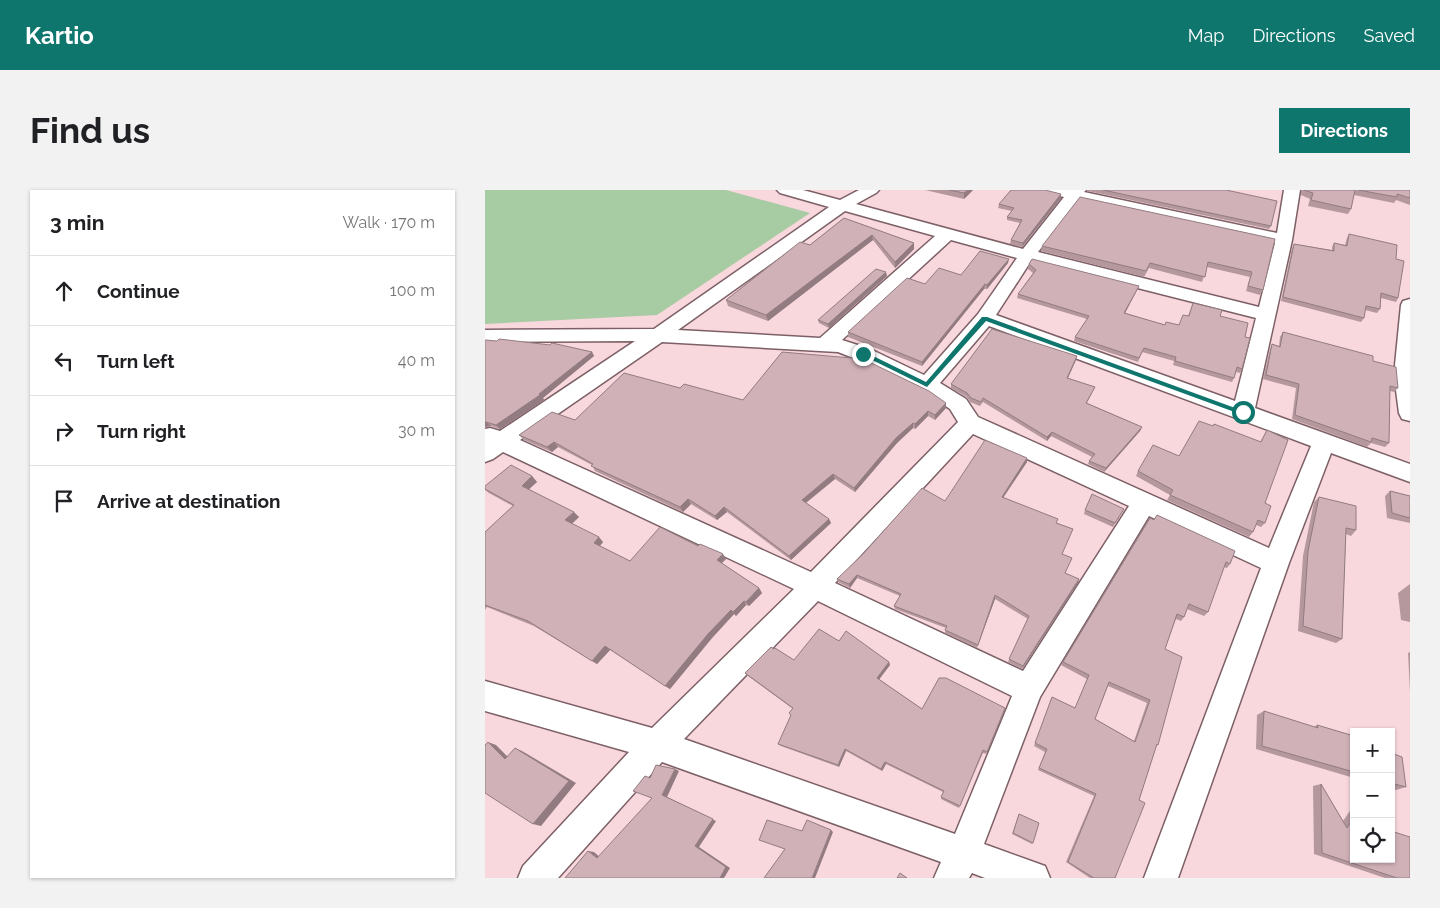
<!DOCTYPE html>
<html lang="en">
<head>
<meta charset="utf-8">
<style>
	:root { --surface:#fff; --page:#f2f2f2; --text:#202124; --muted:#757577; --line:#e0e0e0; --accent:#0f766e }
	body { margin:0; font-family:Raleway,sans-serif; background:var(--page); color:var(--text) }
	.controls { position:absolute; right:15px; bottom:15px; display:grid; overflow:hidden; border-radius:0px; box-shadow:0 1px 4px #0004 }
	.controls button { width:45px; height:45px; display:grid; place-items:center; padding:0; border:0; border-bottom:1px solid var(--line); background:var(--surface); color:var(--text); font:25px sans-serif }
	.stop { position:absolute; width:15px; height:15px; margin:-11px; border:4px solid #0f766e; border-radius:50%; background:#fff }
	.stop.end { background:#0f766e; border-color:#fff; box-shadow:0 1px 5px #0008 }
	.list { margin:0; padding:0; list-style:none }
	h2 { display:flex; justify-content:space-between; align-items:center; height:65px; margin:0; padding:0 20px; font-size:21px }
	h2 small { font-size:16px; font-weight:400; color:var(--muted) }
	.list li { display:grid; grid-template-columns:32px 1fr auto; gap:15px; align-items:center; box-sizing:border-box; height:70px; padding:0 20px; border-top:1px solid var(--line) }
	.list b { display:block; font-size:19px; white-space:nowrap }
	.list em { font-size:16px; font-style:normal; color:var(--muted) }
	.icon { flex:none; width:28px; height:28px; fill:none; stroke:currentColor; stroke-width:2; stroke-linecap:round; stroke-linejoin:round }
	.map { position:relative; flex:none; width:925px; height:688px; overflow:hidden; border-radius:0px }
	header { display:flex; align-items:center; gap:30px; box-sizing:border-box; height:70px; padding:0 25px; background:var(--accent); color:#fff }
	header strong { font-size:24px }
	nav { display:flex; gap:28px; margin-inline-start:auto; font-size:18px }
	.intro { display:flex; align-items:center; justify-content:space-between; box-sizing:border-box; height:120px; padding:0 30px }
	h1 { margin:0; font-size:35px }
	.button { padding:12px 22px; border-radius:0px; background:var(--accent); color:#fff; font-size:18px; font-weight:700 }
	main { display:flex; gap:30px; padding:0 30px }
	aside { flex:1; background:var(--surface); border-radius:0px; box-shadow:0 1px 4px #0004 }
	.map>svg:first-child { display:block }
	.green { fill:#a7cba3 }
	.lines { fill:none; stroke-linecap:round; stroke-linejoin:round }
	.minor-casing { stroke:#7c6066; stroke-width:3 }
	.minor { fill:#fff; fill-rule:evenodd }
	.wall { fill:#b4989e; fill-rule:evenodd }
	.shaded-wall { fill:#927c81 }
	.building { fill:#d1b1b8; stroke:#927c81; fill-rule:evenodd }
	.route { fill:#0f766e }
</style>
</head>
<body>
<header>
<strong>Kartio</strong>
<nav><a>Map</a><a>Directions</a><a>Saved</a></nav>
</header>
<div class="intro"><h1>Find us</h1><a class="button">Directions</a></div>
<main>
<aside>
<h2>3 min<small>Walk · 170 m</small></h2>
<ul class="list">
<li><svg class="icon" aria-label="ahead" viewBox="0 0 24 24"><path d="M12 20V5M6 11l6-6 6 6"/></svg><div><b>Continue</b></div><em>100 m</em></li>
<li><svg class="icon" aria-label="left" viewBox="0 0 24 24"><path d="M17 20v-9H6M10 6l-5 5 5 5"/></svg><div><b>Turn left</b></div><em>40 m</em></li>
<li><svg class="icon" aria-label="right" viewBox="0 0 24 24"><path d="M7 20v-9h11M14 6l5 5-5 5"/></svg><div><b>Turn right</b></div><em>30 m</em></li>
<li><svg class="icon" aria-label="arrive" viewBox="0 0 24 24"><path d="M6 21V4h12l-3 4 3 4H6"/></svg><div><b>Arrive at destination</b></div></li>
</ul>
</aside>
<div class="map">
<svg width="925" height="688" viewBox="0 0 925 688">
	<rect width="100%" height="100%" fill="#f8d7dd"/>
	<path class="green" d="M0 0H241L325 23 172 125 0 134Z"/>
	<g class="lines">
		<defs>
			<path id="minor" d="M292 0H318L355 10 374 0H394L391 3 371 14 538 59 579 7 561 3 558 0H601L599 2 792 43 799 0H815L807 50 770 218 925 274V292L846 263 804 373 693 688H659L776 378 664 326 555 507 499 654 560 676 565 688H500L487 683 484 688H449L456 672 177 572 73 688H33L38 676 144 562 0 521V491L167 538 309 399 18 262 8 269 0 272V239L5 238 15 241 150 151 0 152V140L169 139 344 17 295 3ZM593 10 790 53 774 117 553 62ZM360 21 450 46 335 148 193 140ZM466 50 532 68 493 124 439 185 385 159 357 150ZM546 71 771 128 750 211 511 125ZM504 136 826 256 784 358 493 227 481 209 455 193ZM177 152 353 162 371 169 445 205 465 219 473 232 326 382 35 250ZM488 244 644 316 538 481 350 393ZM333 411 527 506 470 644 199 549Z
				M925 109V231L917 229 914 223 909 185 916 115 918 111Z"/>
		</defs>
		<use href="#minor" class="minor-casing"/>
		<use href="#minor" class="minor"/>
	</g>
	<path class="wall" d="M440 0H488L479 9Z
		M602 0H741L786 36 784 39 603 1Z
		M816 0H925V15L911 10 909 13 869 5 866 19 863 24 823 16 825 9 816 5Z
		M576 8 537 57 525 54 526 50 535 33 522 30V27L527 21 513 18 514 14Z
		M359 28 429 53V59L410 78 388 50 283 131 243 116 241 110 325 55Z
		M864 44 911 69 913 108 911 112 896 108 895 119 892 123 880 120 879 128 876 132 796 111 807 58 809 54 847 60V57L849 53 860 55 862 48Z
		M790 49 778 100 775 105 761 101 765 87 722 77 717 92 664 78 659 87 556 61 557 56Z
		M523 73 502 99H499L437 176 363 147V142L440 94Z
		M544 74 654 96 652 100 640 123 680 135H694L703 126 708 113 735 126 760 147 757 179 755 183 751 182 749 188 747 192 688 175 689 171 657 162 653 172 589 151 590 147 602 129 532 108 533 104 548 83 543 79Z
		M402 86 344 138 334 133 333 130Z
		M798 142 888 171 913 198 909 202 905 201 904 253 900 257 886 253 882 257 807 229 811 198 778 189 785 159 787 154 794 156 795 147Z
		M0 150 107 162 109 166 58 208 59 210 15 239 6 236 0 237Z
		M591 170 583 188 610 197 602 213 657 237 655 241 619 282 603 274 604 271 607 267 566 246 562 251 498 212 495 216 485 212 482 207 466 198V194Z
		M195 198 258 210 461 218 450 230 443 226 430 239 428 238 412 253 370 302 350 289 321 313 344 329 346 333 306 370 242 322 232 330 206 314 198 322 110 281 107 275 73 257 67 262 39 250 34 245 90 230Z
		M727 236 775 252 782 240 780 333 776 337 771 335 768 342 764 347 682 310 685 305 651 286 653 281 694 266Z
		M542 268V272L518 307 572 333 588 339 577 364 580 383 593 393 537 479 523 472 543 429 510 409 492 458 460 443 461 438 410 419 409 416 415 406 372 388 365 398 353 392 352 389 460 311Z
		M47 286 52 292 44 299 94 327 87 334 118 352 115 356 145 371 241 369 236 373 274 398 277 403 264 416 261 415 251 426 249 424 227 448 185 499 125 460 112 474 49 436 2 417 0 420V342L28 316 4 303 0 300V296Z
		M905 301 925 306V333L902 328 900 306Z
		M834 307 871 340 866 346 861 344 857 449 851 453 813 441 818 366 829 312Z
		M639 319 628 337 599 324 600 320Z
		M665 328 745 374 742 378 739 377 723 422 719 426 702 419 699 427 696 431 691 429 680 459 673 555 671 556 630 688H605L581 672 609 606 553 580 560 562 549 556 567 507 590 518 602 489 576 475ZM623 496 662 513 649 551 610 529Z
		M925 394V432L916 430 913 403Z
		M354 451 404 472 405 475 394 489 437 519 519 520 501 564 498 563 474 618 456 609 458 602 401 574 397 581 361 561 354 577 296 556 293 554 306 526 304 523 308 519 263 486 260 483 309 470Z
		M925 462V502L923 463Z
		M779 521 829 537 832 535 869 546V588L771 559 772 525Z
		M906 563 921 597 911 600 906 599Z
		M836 594 858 631 869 615V669L925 688H900L829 664 828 596Z
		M534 624 548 653 547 654 527 644Z"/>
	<path class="shaded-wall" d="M483 0H488L479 9V3Z
		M576 4V8L537 57 538 53Z
		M387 45 388 50 283 131 281 125Z
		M429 53V59L410 78V72Z
		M524 69 523 73 502 99V95Z
		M401 82 402 86 344 138 343 134Z
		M500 94 499 99 437 176V172Z
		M654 96 652 100 638 127 639 123Z
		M107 162 109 166 58 208 59 210 15 239 11 235 54 204Z
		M592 166 591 170 581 192 582 188Z
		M461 213V218L450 230V225Z
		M443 221V226L430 239V234Z
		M0 232H1L6 236 0 237Z
		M428 233V238L412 253 370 302 369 298 411 248Z
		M657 237 655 241 619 282 621 278Z
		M567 242 566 246 562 251V247Z
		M69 252 73 257 67 262 62 257Z
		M542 268V272L516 311 517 307Z
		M348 284 350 289 318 315 317 310Z
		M47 286 52 292 42 301 37 296Z
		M203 309 206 314 198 322 195 317Z
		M239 317 242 322 232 330 230 326Z
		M89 322 94 327 85 335 80 330Z
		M344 329 346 333 306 370 304 366Z
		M114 347 118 352 113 358 109 353Z
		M238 364 241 369 235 375 232 370Z
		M372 385V388L365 398 364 394Z
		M594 389 593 393 537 479 538 476Z
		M274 398 277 403 264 416 261 412Z
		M510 405V409L492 458 493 455Z
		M259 411 261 415 251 426 248 422Z
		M246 420 249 424 227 448 185 499 180 496 223 444Z
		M120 456 125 460 112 474 107 471Z
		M404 472 405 475 393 491 392 488Z
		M3 552 11 555 28 572 20 569Z
		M30 558 37 561 91 593 56 636 48 634Z
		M360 559 361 561 354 577 353 575Z
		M400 572 401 574 397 581 396 579Z
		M190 579 194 581 182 607 231 631 214 657 245 678 239 688H235L210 656 177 605Z
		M346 640 348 642 330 688H327Z
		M103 661 109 662 117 669 112 668Z"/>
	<path class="building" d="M464 0H483L479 3Z
		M526 0H560L576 4 538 53 526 50 537 30 522 27 529 18 514 14Z
		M618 0H741L792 11 786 36Z
		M819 0H870L866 19 826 10 828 3Z
		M873 0H925V8L912 4V7Z
		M595 7 790 49 778 100 763 96 767 82 723 72 720 87 665 73 661 81 557 56Z
		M359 28 429 53 410 72 387 45 281 125 241 110 315 52 325 55Z
		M864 44 912 55 911 69 919 71 913 108 896 103 895 119 881 116 879 128 798 107 809 54 849 61V53L862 56Z
		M495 61 524 69 502 95 500 94 437 172 363 142 422 88 440 94 454 78 476 85Z
		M547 69 654 96 639 123 680 135 681 132 694 135 698 125 704 126 708 113 737 120 735 126 763 133 760 147 765 148 757 179 752 177 749 188 690 171 691 167 659 158 654 168 590 147 604 126 533 104 551 80 544 74Z
		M391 79 401 82 343 134 333 130Z
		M507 139 592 166 582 188 610 197 601 213 657 237 621 278 604 271 610 264 567 242 562 247 498 208 496 212 486 208 482 203 466 194Z
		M798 142 888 166V171L911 177 913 198 905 196 904 253 887 248 886 252 810 225 814 194 781 185 787 154 795 157Z
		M14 149 65 155 67 153 107 162 54 204 55 205 11 235 1 232H0V150L12 151Z
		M297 162 378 169 444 201 461 213 450 225 443 221 430 234 428 233 411 248 369 298 348 284 317 310 344 329 304 366 239 317 230 326 203 309 195 317 106 276 108 274 69 252 62 257 34 245 67 222 90 230 139 183 195 198 199 194 258 210Z
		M714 231 728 236 729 234 776 252 782 240 803 250 780 313 786 316 780 333 773 330 768 342 685 305 688 300 653 281 668 255 694 266Z
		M500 250 542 268 517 307 573 329 571 333 588 339 577 364 587 368 580 383 594 389 538 476 524 469 544 426 510 405 493 455 460 440 462 436 409 416 416 404 372 385 364 394 352 389 378 364 437 298 460 311Z
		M26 275 47 286 37 296 89 322 80 330 114 347 109 353 145 371 175 337 213 356 215 354 236 363 238 364 232 370 274 398 261 412 259 411 248 422 246 420 223 444 180 496 120 456 107 471 43 431 0 415V342L29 315 0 299V296Z
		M905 301 925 306V328L907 323Z
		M607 304 639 319 630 333 600 320Z
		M834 307 871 316V340L861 338 857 449 818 436 823 361Z
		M672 325 750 361 745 374 741 372 723 422 704 414 699 427 692 424 680 459 697 467 673 555 672 554 654 610 660 613 630 688H609L583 672 611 604 554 578 562 559 550 553 567 507 590 518 604 485 578 472 665 328 669 330ZM624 492 665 510 650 552 610 529Z
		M334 439 354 451 361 441 404 472 392 488 437 519 454 488H461L520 518 502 562 498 560 475 616 456 607 459 601 400 572 396 579 360 559 353 575 293 554 306 525 304 523 308 518 260 483 286 457 289 459 290 458 309 470Z
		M779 521 833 538 832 535 869 546V582L777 556Z
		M3 552 20 569 30 558 84 591 48 634 0 603V555Z
		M906 563 917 567 921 597 906 593Z
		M171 575 190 579 177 605 228 629 210 656 241 677 235 688H80L103 661 112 668 167 608 148 601 160 586 165 588Z
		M836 594 862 638 869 627V669H906V641L925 647V688H912L837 663Z
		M534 624 554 633 548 653 528 643Z
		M282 630 317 641 322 630 346 640 327 688H279L300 659 274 650Z
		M415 683 422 688H412Z"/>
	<path class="route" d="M497 127H502L761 222 755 224 501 131 442 197 375 164 380 162 441 192Z"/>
</svg>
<div class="controls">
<button>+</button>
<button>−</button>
<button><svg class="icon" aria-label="locate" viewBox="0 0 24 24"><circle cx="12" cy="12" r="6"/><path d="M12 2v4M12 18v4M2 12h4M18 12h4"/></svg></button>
</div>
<div class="stop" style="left:758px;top:222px"></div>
<div class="stop end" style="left:378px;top:164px"></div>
</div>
</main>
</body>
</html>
